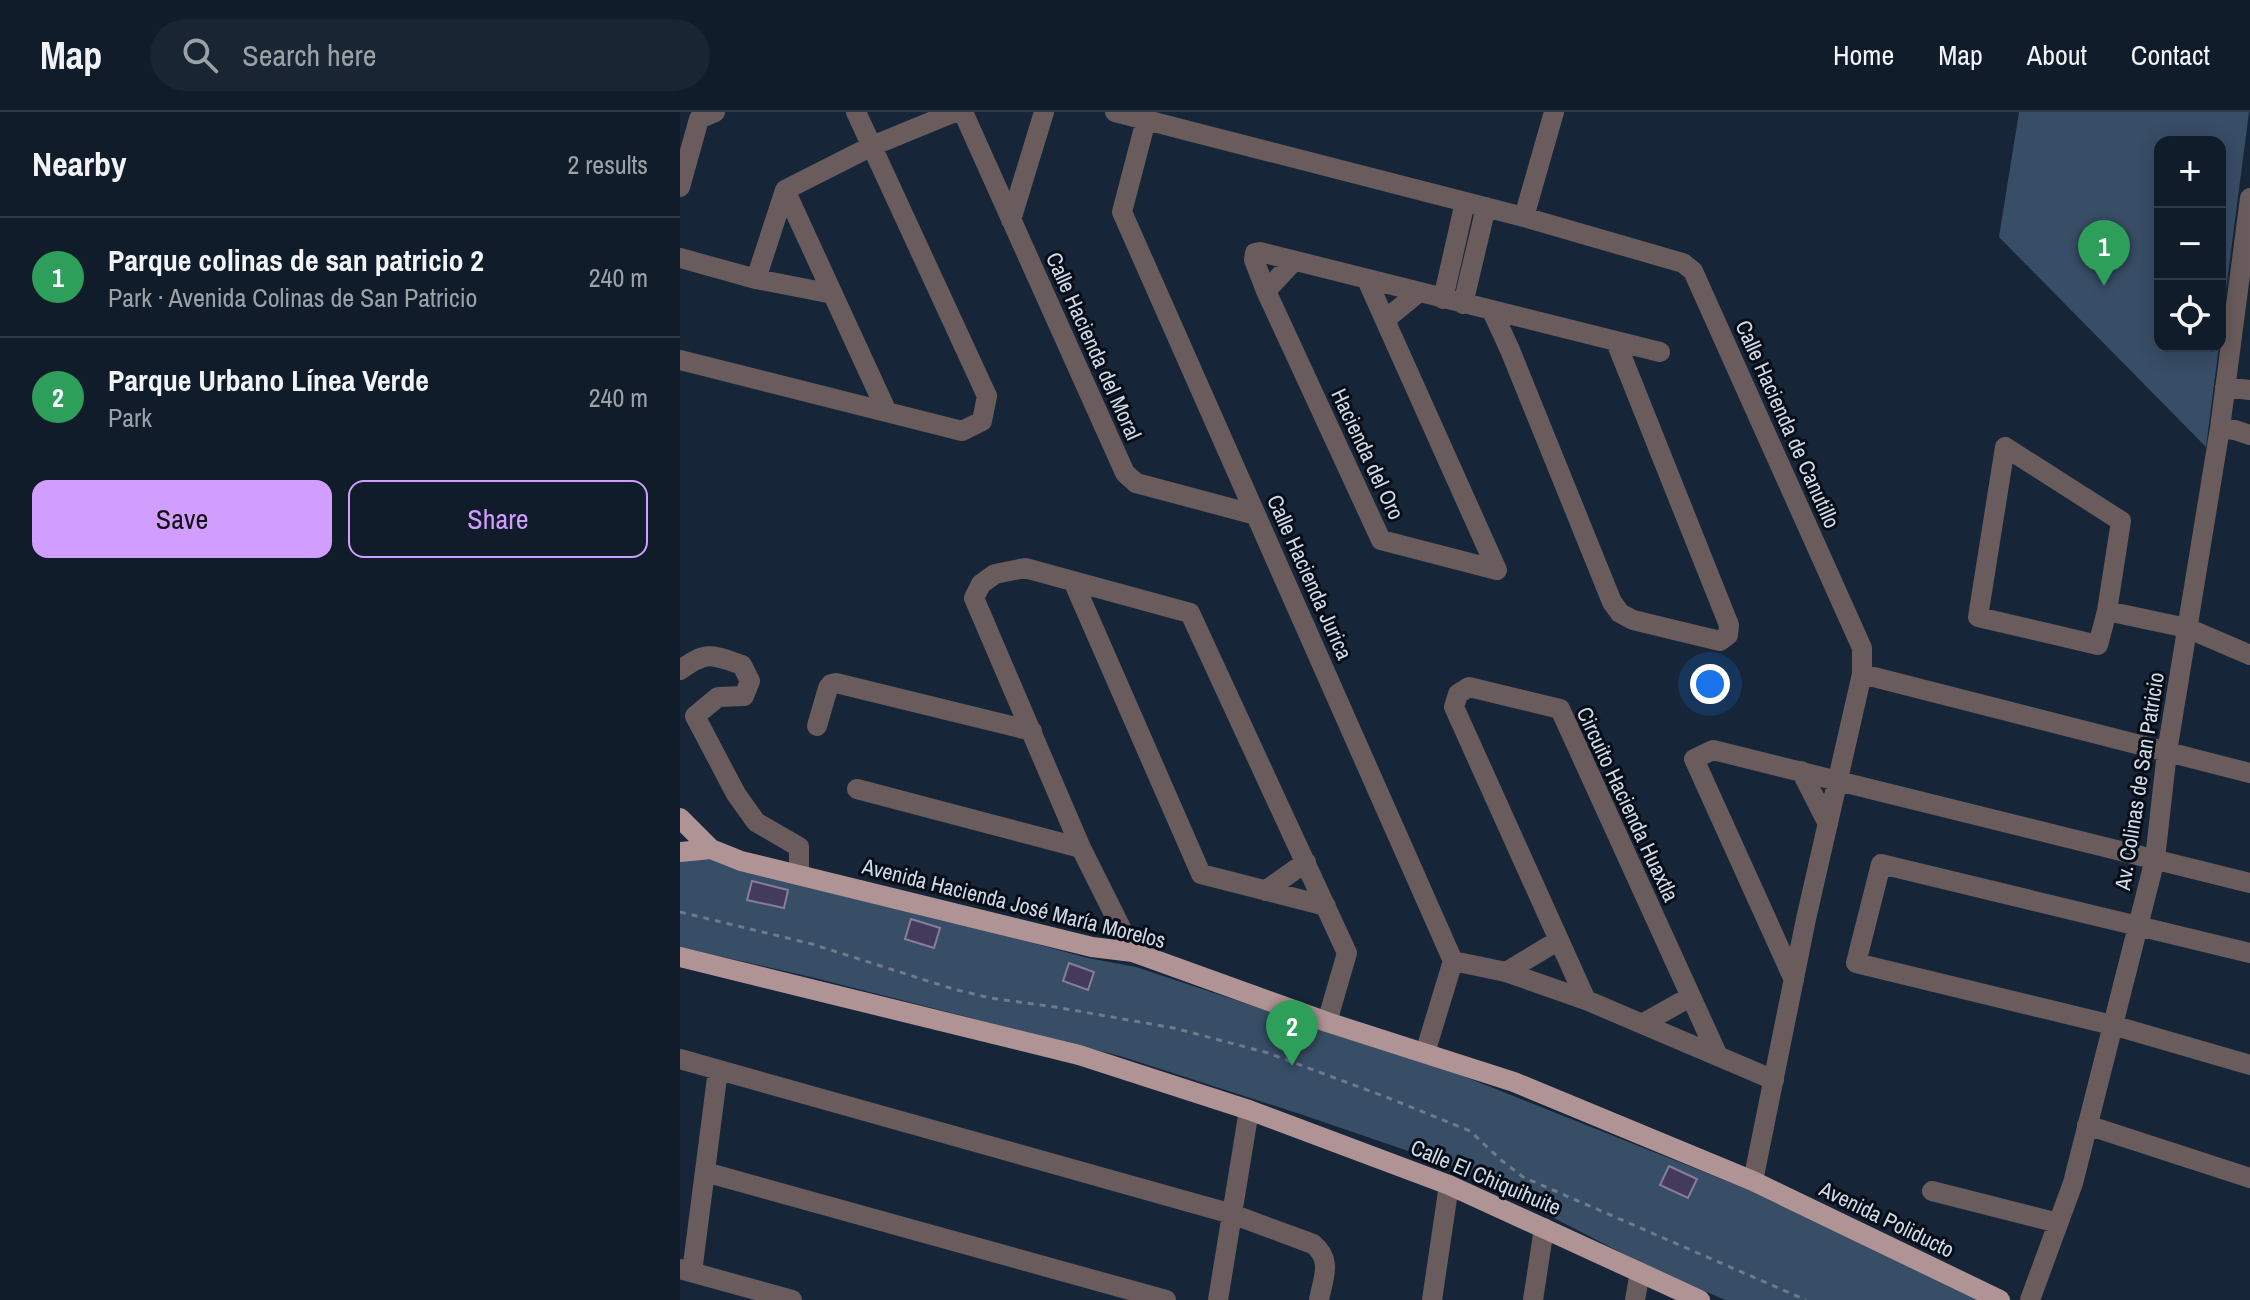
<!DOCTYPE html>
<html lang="en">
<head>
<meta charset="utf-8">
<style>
	:root { --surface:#101c2a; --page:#192532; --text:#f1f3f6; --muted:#9ca1a8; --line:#303a47; --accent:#d19dfe }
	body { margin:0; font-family:"Archivo Narrow",sans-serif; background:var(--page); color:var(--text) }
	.controls { position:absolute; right:24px; top:24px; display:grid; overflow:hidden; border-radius:16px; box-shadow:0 4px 20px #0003 }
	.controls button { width:72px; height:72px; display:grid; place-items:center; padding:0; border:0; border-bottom:2px solid var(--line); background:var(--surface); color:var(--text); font:40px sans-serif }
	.you { position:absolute; left:1030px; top:572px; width:28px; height:28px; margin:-20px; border:6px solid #fff; border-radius:50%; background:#1a73e8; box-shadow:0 0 0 12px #1a73e833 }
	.badge { display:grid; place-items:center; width:52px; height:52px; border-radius:50%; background:var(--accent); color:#fff; font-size:26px; font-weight:700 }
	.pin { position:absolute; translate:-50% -66px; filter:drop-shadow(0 2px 4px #0008) }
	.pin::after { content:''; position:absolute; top:42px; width:28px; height:24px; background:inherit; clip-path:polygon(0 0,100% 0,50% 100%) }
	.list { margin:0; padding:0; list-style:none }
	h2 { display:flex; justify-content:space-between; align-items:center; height:104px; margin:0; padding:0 32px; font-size:34px }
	h2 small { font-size:26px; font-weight:400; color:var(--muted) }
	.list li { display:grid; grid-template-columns:52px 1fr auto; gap:24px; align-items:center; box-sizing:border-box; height:120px; padding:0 32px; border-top:2px solid var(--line) }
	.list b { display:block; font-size:30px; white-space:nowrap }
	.list p { margin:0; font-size:26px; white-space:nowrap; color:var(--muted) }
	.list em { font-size:26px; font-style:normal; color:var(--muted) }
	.actions { display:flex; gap:16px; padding:24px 32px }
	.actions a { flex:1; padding:18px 0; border:2px solid var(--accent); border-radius:16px; text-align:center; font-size:28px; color:var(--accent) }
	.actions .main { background:var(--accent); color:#111 }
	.icon { flex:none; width:44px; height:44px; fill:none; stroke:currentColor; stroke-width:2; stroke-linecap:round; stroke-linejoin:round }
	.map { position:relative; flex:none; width:1570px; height:1188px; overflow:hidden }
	header { display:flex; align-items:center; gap:48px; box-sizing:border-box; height:112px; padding:0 40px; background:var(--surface); border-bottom:2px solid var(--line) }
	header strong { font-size:38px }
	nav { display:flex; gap:44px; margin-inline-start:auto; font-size:28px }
	.search { width:560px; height:72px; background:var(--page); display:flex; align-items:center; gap:20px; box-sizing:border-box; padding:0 28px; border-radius:44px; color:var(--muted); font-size:30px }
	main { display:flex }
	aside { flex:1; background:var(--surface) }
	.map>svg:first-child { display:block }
	.green { fill:#384d66 }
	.building { fill:#443a5c; stroke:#867e99; stroke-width:2 }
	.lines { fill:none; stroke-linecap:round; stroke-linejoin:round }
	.path { stroke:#6e7b8b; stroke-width:3; stroke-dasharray:6 6; stroke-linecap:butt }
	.minor { stroke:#6a5c5c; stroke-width:20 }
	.major { stroke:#b09394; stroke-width:20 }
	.labels { text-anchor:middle; stroke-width:6; stroke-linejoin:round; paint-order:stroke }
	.street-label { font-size:22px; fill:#d0dae7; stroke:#080e17 }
</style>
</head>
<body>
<header>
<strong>Map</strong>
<div class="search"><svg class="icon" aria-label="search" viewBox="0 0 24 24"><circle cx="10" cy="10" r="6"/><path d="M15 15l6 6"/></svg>Search here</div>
<nav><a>Home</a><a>Map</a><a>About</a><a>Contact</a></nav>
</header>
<main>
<aside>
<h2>Nearby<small>2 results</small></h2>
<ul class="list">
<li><span class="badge" style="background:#2e9e5b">1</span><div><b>Parque colinas de san patricio 2</b><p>Park · Avenida Colinas de San Patricio</p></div><em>240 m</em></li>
<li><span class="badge" style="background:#2e9e5b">2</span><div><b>Parque Urbano Línea Verde</b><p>Park</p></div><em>240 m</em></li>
</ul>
<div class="actions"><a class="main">Save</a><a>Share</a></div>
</aside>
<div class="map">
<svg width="1570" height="1188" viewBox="0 0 1570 1188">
	<rect width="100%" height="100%" fill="#162638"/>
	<path class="green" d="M1339 0H1569L1540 224V30H1480V234H1539L1526 335 1319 125Z
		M0 736 408 846 456 855 783 964 1069 1078 1300 1188H1045L961 1151 775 1055 620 1002 440 944 135 866 0 835Z"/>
	<path class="building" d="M72 769 108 778 104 796 67 788Z
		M231 807 260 816 254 836 225 827Z
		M389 851 414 860 408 878 383 869Z
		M989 1054 1017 1067 1008 1086 980 1073Z"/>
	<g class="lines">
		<path class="path" d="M0 800 132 832 273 877 310 886 375 895 494 916 588 941 706 985 790 1019 821 1048 843 1065 1126 1188"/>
		<path class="minor" d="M283 0 445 361 456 371 576 403
			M435 0 844 105 1003 151 1013 159 1182 536V562L1126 807 1073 1069
			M466 8 442 100 773 849 745 941
			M0 75 19 7 35 0
			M105 78 207 300
			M844 105 874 0
			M331 108 364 0
			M0 146 76 167 153 182
			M76 167 105 78 192 34 275 0
			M687 168 817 458
			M586 179 614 149
			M763 187 785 90
			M783 192 806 95
			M812 199 830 238 932 490 940 501 953 508 1040 529 1048 523 1049 513 936 230
			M706 207 739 180
			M0 248 282 319 302 309 307 284 176 0
			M1545 275 1570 278
			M1540 316 1555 318 1570 323
			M817 458 701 428 586 179 574 148 575 141 580 140 980 240
			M393 469 521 762 646 794
			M1427 499 1418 533 1298 505 1325 335 1441 409 1427 499 1507 516 1570 543
			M0 558C27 539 31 542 62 553L70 569 64 584 38 585 15 604 56 682 76 710 119 735V763
			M1182 562 1570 661
			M137 614 148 576 151 572 156 571 352 619
			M1121 659 1148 712
			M177 677 401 736
			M585 779 626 750
			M453 840 401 736 294 486 301 472 315 462 345 456 510 501 667 841 647 910
			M1570 841 1201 752 1176 851 1432 913 1570 953
			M773 849 826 860 906 888 1094 968
			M826 860 879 828
			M1114 868 1014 647 1033 638 1570 771
			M906 888 774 595 778 582 789 575 880 597 1038 944
			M962 912 1010 885
			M0 947 552 1102 633 1132C653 1148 643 1166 639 1188
			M1407 1013 1570 1066
			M25 1060 486 1188
			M1252 1079 1378 1111
			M0 1157 112 1188
			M12 1160 38 958
			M538 1188 569 998
			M752 1188 769 1073
			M853 1188 864 1116
			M955 1188 960 1160
			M1350 1188 1393 1071 1475 747 1487 640 1540 316 1570 86"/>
		<path class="major" d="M0 706 31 737 61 749 412 835 453 840 647 910 834 970 1073 1069 1320 1188
			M0 740 31 737
			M0 845 399 943 569 998 769 1073 1020 1188"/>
	</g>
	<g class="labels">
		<g class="street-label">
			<text transform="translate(414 234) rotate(66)" y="8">Calle Hacienda del Moral</text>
			<text transform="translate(1108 312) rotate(66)" y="8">Calle Hacienda de Canutillo</text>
			<text transform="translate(688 342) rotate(65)" y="8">Hacienda del Oro</text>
			<text transform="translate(630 465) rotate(66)" y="8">Calle Hacienda Jurica</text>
			<text transform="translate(1459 669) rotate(-81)" y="8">Av. Colinas de San Patricio</text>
			<text transform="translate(948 692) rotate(65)" y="8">Circuito Hacienda Huaxtla</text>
			<text transform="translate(334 791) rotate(14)" y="8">Avenida Hacienda José María Morelos</text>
			<text transform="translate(806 1065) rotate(23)" y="8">Calle El Chiquihuite</text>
			<text transform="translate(1207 1107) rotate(26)" y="8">Avenida Poliducto</text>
		</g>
	</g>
</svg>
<div class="controls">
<button>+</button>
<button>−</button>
<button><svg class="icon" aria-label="locate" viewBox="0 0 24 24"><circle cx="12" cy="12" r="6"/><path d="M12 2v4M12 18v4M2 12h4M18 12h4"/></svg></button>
</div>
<div class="you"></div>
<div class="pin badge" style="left:1424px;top:174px;background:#2e9e5b">1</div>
<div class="pin badge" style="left:612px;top:954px;background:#2e9e5b">2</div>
</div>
</main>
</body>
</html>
